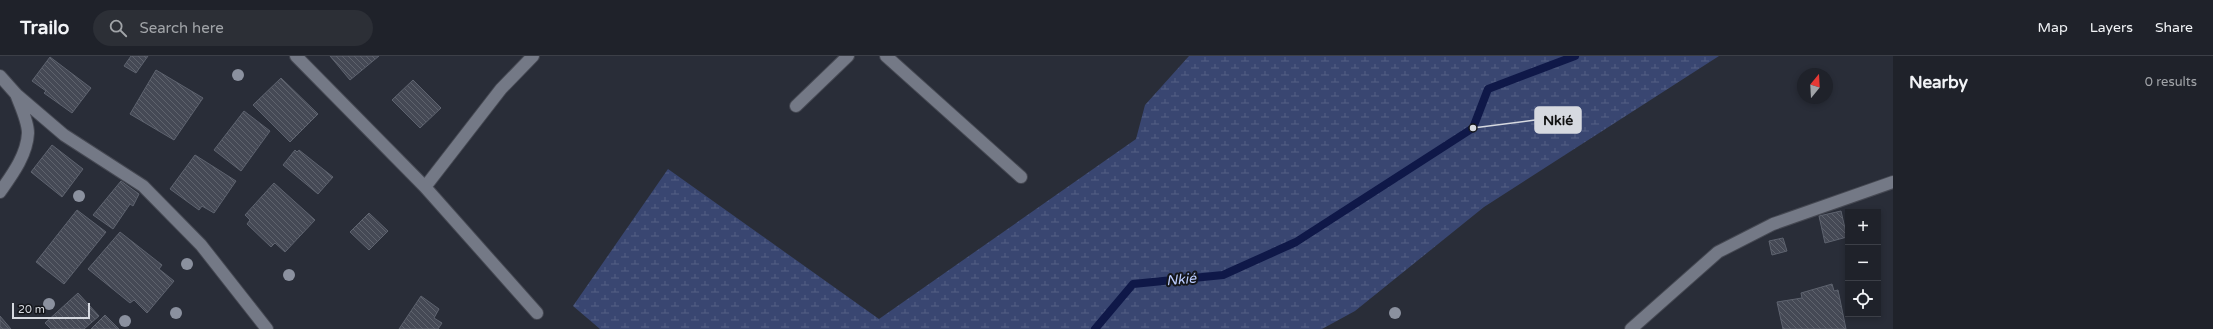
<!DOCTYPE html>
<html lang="en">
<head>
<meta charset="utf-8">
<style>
	:root { --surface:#1f222a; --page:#2c2f36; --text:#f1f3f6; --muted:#a1a4a8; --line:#3c3f47 }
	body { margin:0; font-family:"Varela Round",sans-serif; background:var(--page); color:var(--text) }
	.controls { position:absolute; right:12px; bottom:12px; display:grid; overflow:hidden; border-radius:0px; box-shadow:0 2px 6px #0003 }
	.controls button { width:36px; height:36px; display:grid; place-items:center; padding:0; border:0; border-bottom:1px solid var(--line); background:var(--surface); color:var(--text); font:20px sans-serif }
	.compass { position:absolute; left:1797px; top:12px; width:36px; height:36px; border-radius:50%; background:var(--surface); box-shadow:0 2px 6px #0003; rotate:18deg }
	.scale { position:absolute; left:12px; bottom:10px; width:78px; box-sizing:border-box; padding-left:4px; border:2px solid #d6d9e0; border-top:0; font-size:11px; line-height:14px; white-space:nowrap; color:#d6d9e0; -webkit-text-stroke:3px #14161b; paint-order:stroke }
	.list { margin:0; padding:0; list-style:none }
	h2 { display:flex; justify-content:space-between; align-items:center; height:52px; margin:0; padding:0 16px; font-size:17px }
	h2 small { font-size:13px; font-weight:400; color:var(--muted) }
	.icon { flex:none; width:22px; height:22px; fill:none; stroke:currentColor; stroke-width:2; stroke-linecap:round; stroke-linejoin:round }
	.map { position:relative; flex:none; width:1893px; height:273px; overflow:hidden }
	header { display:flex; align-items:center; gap:24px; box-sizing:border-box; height:56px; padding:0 20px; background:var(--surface); border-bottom:1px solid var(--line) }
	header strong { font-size:19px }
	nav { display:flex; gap:22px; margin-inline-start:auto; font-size:14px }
	.search { width:280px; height:36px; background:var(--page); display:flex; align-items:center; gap:10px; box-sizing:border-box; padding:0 14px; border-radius:22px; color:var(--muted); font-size:15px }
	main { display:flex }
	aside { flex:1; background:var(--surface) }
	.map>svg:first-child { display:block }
	.wetland { fill:url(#wetland-marsh) }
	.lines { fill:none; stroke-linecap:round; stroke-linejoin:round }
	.stream { stroke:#0f1848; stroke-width:8 }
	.building { fill:url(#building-back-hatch); stroke:#5e636f }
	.street-casing { stroke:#454852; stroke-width:14 }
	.street { stroke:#747986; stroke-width:12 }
	.tree { fill:#8b919f }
	.labels { text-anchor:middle; stroke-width:4; stroke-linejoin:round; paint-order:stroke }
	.water-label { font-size:14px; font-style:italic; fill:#bacbfd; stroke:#14161b }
	.leader { fill:none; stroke:#d6d9e0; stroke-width:1.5 }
	.callout-dot { fill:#d6d9e0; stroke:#14161b; stroke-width:1.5 }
	.callout { fill:#d6d9e0; stroke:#d6d9e0; stroke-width:1.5 }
	.callout-label { font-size:14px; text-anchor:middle; font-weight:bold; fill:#111 }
</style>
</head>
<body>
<header>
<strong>Trailo</strong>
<div class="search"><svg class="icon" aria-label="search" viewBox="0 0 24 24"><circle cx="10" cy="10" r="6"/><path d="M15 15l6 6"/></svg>Search here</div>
<nav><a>Map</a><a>Layers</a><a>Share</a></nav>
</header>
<main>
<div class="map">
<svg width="1893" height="273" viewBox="0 0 1893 273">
	<defs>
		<pattern id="wetland-marsh" width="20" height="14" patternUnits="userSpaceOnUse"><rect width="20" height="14" fill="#394671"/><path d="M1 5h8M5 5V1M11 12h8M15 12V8" fill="none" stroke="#556085"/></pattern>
		<pattern id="building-back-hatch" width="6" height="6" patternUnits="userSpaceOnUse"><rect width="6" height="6" fill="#454955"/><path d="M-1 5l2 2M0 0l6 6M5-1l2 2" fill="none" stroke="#5f636d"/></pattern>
	</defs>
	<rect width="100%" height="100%" fill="#292d38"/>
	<path class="wetland" d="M1189 0H1719L1484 151 1355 255 1322 273H600L573 250 668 113 879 263 1136 83 1145 49Z"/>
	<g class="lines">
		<path class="stream" d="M1095 273 1133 228 1223 219 1296 186 1473 72 1488 33 1575 0"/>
	</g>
	<path class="building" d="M131 0H148L136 17 124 10Z
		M330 0H379L350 24Z
		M50 1 91 32 72 57 44 37 46 35 32 25Z
		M156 14 203 42 174 84 130 58Z
		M281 22 318 58 290 86 253 49Z
		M413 24 441 52 420 72 392 44Z
		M244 55 270 75 241 115 214 94Z
		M52 89 83 113 62 141 31 116Z
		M295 94 297 96 299 94 333 121 318 138 283 109Z
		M195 99 236 125 214 157 202 150 199 154 170 133Z
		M121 125 139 138 133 150 130 148 113 173 93 159Z
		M274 127 315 164 285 196 275 187 271 191 247 168 250 164 245 159Z
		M77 154 106 176 64 228 36 206Z
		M1841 155 1847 181 1825 187 1819 160Z
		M369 157 388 175 369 194 350 176Z
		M120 176 162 209 159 213 174 225 147 257 134 244 130 247 88 213Z
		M1783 182 1787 195 1772 199 1769 185Z
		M1832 228 1834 235 1838 234 1846 273H1783L1777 246 1802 242 1801 237Z
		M78 237 99 260 84 273H51L45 267Z
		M421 240 439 253 434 262 442 267 438 273H399Z
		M105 259 119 273H91Z
		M0 260 11 273H0Z"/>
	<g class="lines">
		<defs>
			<path id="street" d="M296 0 425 131 537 257
				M886 0 1021 121
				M0 20 16 38 64 79 143 130 201 189 267 273
				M796 50 848 0
				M425 131 501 33 533 0
				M0 136C12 119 27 99 28 77 28 65 20 49 16 38
				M1631 273 1718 196 1773 168 1893 126"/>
		</defs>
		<use href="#street" class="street-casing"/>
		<use href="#street" class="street"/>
	</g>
	<g class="tree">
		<circle cx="238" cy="19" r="6"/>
		<circle cx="79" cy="140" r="6"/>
		<circle cx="187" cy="208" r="6"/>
		<circle cx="289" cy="219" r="6"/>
		<circle cx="49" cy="248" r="6"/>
		<circle cx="176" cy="257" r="6"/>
		<circle cx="1395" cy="257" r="6"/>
		<circle cx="125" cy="265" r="6"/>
	</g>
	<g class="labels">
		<g class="water-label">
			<text transform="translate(1181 223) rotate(-5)" y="5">Nkié</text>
		</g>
	</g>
	<path class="leader" d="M1473 72L1535 64"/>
	<circle class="callout-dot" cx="1473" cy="72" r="4"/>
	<rect class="callout" x="1535" y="51" width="46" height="26" rx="4"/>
	<g class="callout-label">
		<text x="1558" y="69">Nkié</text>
	</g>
</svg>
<div class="controls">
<button>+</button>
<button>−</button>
<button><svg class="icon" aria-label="locate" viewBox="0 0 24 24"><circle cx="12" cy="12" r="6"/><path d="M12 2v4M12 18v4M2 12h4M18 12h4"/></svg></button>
</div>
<svg class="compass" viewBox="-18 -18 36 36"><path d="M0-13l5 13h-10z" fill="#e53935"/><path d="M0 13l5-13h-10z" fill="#a1a4a8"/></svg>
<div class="scale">20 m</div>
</div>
<aside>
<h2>Nearby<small>0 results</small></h2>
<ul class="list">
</ul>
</aside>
</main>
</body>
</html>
